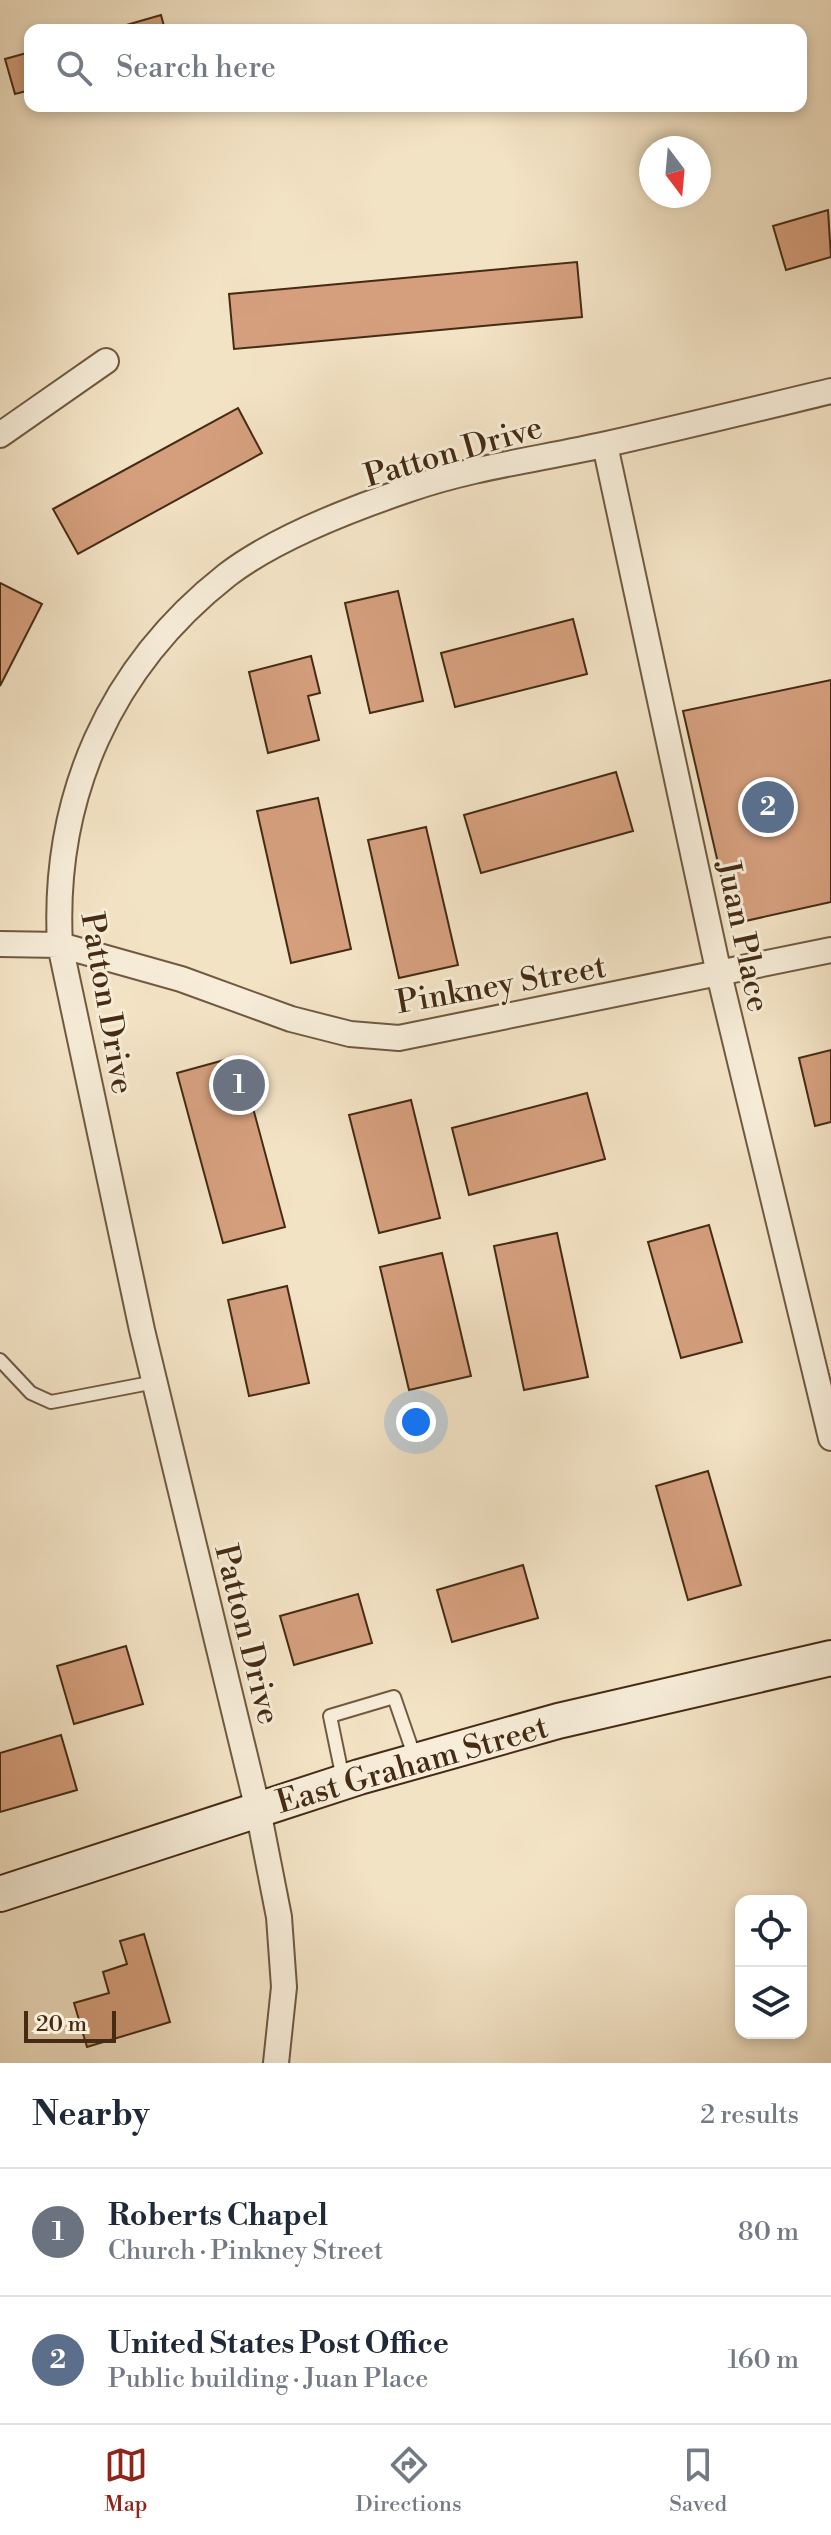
<!DOCTYPE html>
<html lang="en">
<head>
<meta charset="utf-8">
<style>
	:root { --surface:#fff; --page:#f2f2f3; --text:#1f2937; --muted:#747a83; --line:#e0e1e3; --accent:#8f2418 }
	body { margin:0; font-family:"Libre Bodoni",serif; background:var(--page); color:var(--text) }
	.controls { position:absolute; right:24px; bottom:24px; display:grid; overflow:hidden; border-radius:16px; box-shadow:0 4px 12px #0003 }
	.controls button { width:72px; height:72px; display:grid; place-items:center; padding:0; border:0; border-bottom:2px solid var(--line); background:var(--surface); color:var(--text); font:40px sans-serif }
	.compass { position:absolute; left:639px; top:136px; width:72px; height:72px; border-radius:50%; background:var(--surface); box-shadow:0 4px 12px #0003; rotate:164deg }
	.scale { position:absolute; left:24px; bottom:20px; width:92px; box-sizing:border-box; padding-left:8px; border:4px solid #452b14; border-top:0; font-size:22px; line-height:28px; white-space:nowrap; color:#452b14; -webkit-text-stroke:6px #f7edd9; paint-order:stroke }
	.you { position:absolute; left:416px; top:1422px; width:28px; height:28px; margin:-20px; border:6px solid #fff; border-radius:50%; background:#1a73e8; box-shadow:0 0 0 12px #1a73e833 }
	.badge { display:grid; place-items:center; width:52px; height:52px; border-radius:50%; background:var(--accent); color:#fff; font-size:26px; font-weight:700 }
	.pin { position:absolute; translate:-50% -50%; border:4px solid #fff; box-shadow:0 2px 8px #0006 }
	.list { margin:0; padding:0; list-style:none }
	h2 { display:flex; justify-content:space-between; align-items:center; height:104px; margin:0; padding:0 32px; font-size:34px }
	h2 small { font-size:26px; font-weight:400; color:var(--muted) }
	.list li { display:grid; grid-template-columns:52px 1fr auto; gap:24px; align-items:center; box-sizing:border-box; height:128px; padding:0 32px; border-top:2px solid var(--line) }
	.list b { display:block; font-size:30px; white-space:nowrap }
	.list p { margin:0; font-size:26px; white-space:nowrap; color:var(--muted) }
	.list em { font-size:26px; font-style:normal; color:var(--muted) }
	.icon { flex:none; width:44px; height:44px; fill:none; stroke:currentColor; stroke-width:2; stroke-linecap:round; stroke-linejoin:round }
	.map { position:relative; flex:none; width:831px; height:2063px; overflow:hidden }
	.search { position:absolute; background:var(--surface); box-shadow:0 4px 12px #0003; left:24px; right:24px; top:24px; height:88px; display:flex; align-items:center; gap:20px; box-sizing:border-box; padding:0 28px; border-radius:16px; color:var(--muted); font-size:30px }
	.sheet { height:360px; background:var(--surface) }
	nav { display:flex; justify-content:space-around; align-items:center; box-sizing:border-box; height:112px; border-top:2px solid var(--line); background:var(--surface); font-size:22px; color:var(--muted) }
	nav a { display:grid; justify-items:center; gap:4px }
	nav .on { color:var(--accent) }
	.map>svg:first-child { display:block }
	.building { fill:#d59f7d; stroke:#452b14; stroke-width:2 }
	.lines { fill:none; stroke-linecap:round; stroke-linejoin:round }
	.lane-casing { stroke:#705940; stroke-width:16 }
	.street-casing { stroke:#705940; stroke-width:28 }
	.secondary-casing { stroke:#452b14; stroke-width:38 }
	.lane { stroke:#f7edd9; stroke-width:12 }
	.street { stroke:#f7edd9; stroke-width:24 }
	.secondary { stroke:#f7edd9; stroke-width:34 }
	.labels { text-anchor:middle; stroke-width:6; stroke-linejoin:round; paint-order:stroke }
	.street-label { font-size:32px; fill:#452b14; stroke:#f7edd9 }
</style>
</head>
<body>
<div class="map">
<svg width="831" height="2063" viewBox="0 0 831 2063">
	<rect width="100%" height="100%" fill="#f3e3c5"/>
	<filter id="stains"><feTurbulence type="fractalNoise" baseFrequency=".0025" numOctaves="4"/><feColorMatrix values="0 0 0 0 .2 0 0 0 0 .09 0 0 0 0 .02 0 0 0 .5 -.17"/></filter>
	<radialGradient id="worn" r=".72"><stop offset=".6" stop-color="#630" stop-opacity="0"/><stop offset="1" stop-color="#630" stop-opacity=".3"/></radialGradient>
	<path class="building" d="M161 15 165 30H109Z
		M30 52V90L15 94 5 59Z
		M828 210 831 257 786 270 773 226Z
		M577 262 582 317 234 349 229 294Z
		M238 408 262 453 78 554 53 509Z
		M0 583 42 604 0 686Z
		M398 591 423 701 370 713 345 603Z
		M573 619 587 674 455 707 441 653Z
		M311 656 320 693 308 696 319 740 268 753 249 672Z
		M831 680V902L732 924 683 711Z
		M616 772 633 831 481 873 464 815Z
		M318 798 351 949 291 963 257 811Z
		M426 827 458 965 399 978 368 840Z
		M831 1050V1122L815 1126 799 1058Z
		M239 1056 285 1227 223 1243 177 1073Z
		M587 1093 605 1159 469 1195 452 1128Z
		M411 1100 440 1218 379 1233 349 1115Z
		M709 1225 742 1342 681 1358 648 1242Z
		M557 1233 588 1377 524 1390 494 1246Z
		M442 1253 471 1376 409 1390 380 1267Z
		M287 1286 309 1383 249 1396 228 1300Z
		M708 1471 741 1585 688 1600 656 1486Z
		M523 1565 538 1618 452 1642 437 1590Z
		M358 1594 372 1643 294 1665 280 1616Z
		M126 1646 143 1704 74 1724 57 1666Z
		M61 1735 77 1790 0 1812V1753Z
		M144 1934 170 2022 87 2047 74 2003 109 1993 103 1972 127 1964 120 1941Z"/>
	<g class="lines">
		<defs>
			<path id="lane" d="M0 1360 31 1393 51 1402 155 1382
				M343 1779 330 1716 394 1697 416 1761"/>
			<path id="street" d="M0 435 106 361
				M605 445 719 974 831 1438
				M0 944 60 945 181 979 291 1019 350 1034 399 1038 831 950
				M276 2063 284 1987 279 1917 258 1810 142 1330 60 945C52 797 110 667 227 575 274 539 351 509 407 490 472 467 541 459 607 444 682 427 756 409 831 391"/>
			<path id="secondary" d="M0 1894 359 1777 558 1721 831 1658"/>
		</defs>
		<use href="#lane" class="lane-casing"/>
		<use href="#street" class="street-casing"/>
		<use href="#secondary" class="secondary-casing"/>
		<use href="#lane" class="lane"/>
		<use href="#street" class="street"/>
		<use href="#secondary" class="secondary"/>
	</g>
	<g class="labels">
		<g class="street-label">
			<text transform="translate(453 451) rotate(-16)" y="11">Patton Drive</text>
			<text transform="translate(744 936) rotate(78)" y="11">Juan Place</text>
			<text transform="translate(501 984) rotate(-10)" y="11">Pinkney Street</text>
			<text transform="translate(108 1003) rotate(80)" y="11">Patton Drive</text>
			<text transform="translate(248 1634) rotate(76)" y="11">Patton Drive</text>
			<text transform="translate(412 1764) rotate(-16)" y="11">East Graham Street</text>
		</g>
	</g>
	<rect width="100%" height="100%" filter="url(#stains)"/>
	<rect width="100%" height="100%" fill="url(#worn)"/>
</svg>
<div class="controls">
<button><svg class="icon" aria-label="locate" viewBox="0 0 24 24"><circle cx="12" cy="12" r="6"/><path d="M12 2v4M12 18v4M2 12h4M18 12h4"/></svg></button>
<button><svg class="icon" aria-label="layers" viewBox="0 0 24 24"><path d="M12 4l9 5-9 5-9-5zM3 14l9 5 9-5"/></svg></button>
</div>
<svg class="compass" viewBox="-18 -18 36 36"><path d="M0-13l5 13h-10z" fill="#e53935"/><path d="M0 13l5-13h-10z" fill="#747a83"/></svg>
<div class="scale">20 m</div>
<div class="you"></div>
<div class="pin badge" style="left:239px;top:1085px;background:#6b7280">1</div>
<div class="pin badge" style="left:768px;top:807px;background:#5c6f8a">2</div>
<div class="search"><svg class="icon" aria-label="search" viewBox="0 0 24 24"><circle cx="10" cy="10" r="6"/><path d="M15 15l6 6"/></svg>Search here</div>
</div>
<section class="sheet">
<h2>Nearby<small>2 results</small></h2>
<ul class="list">
<li><span class="badge" style="background:#6b7280">1</span><div><b>Roberts Chapel</b><p>Church · Pinkney Street</p></div><em>80 m</em></li>
<li><span class="badge" style="background:#5c6f8a">2</span><div><b>United States Post Office</b><p>Public building · Juan Place</p></div><em>160 m</em></li>
</ul>
</section>
<nav>
<a class="on"><svg class="icon" aria-label="map" viewBox="0 0 24 24"><path d="M3 6l6-2 6 2 6-2v14l-6 2-6-2-6 2zM9 4v14M15 6v14"/></svg>Map</a>
<a><svg class="icon" aria-label="directions" viewBox="0 0 24 24"><path d="M12 3l9 9-9 9-9-9zM9 14v-3h6M13 9l2 2-2 2"/></svg>Directions</a>
<a><svg class="icon" aria-label="saved" viewBox="0 0 24 24"><path d="M7 4h10v16l-5-4-5 4z"/></svg>Saved</a>
</nav>
</body>
</html>
